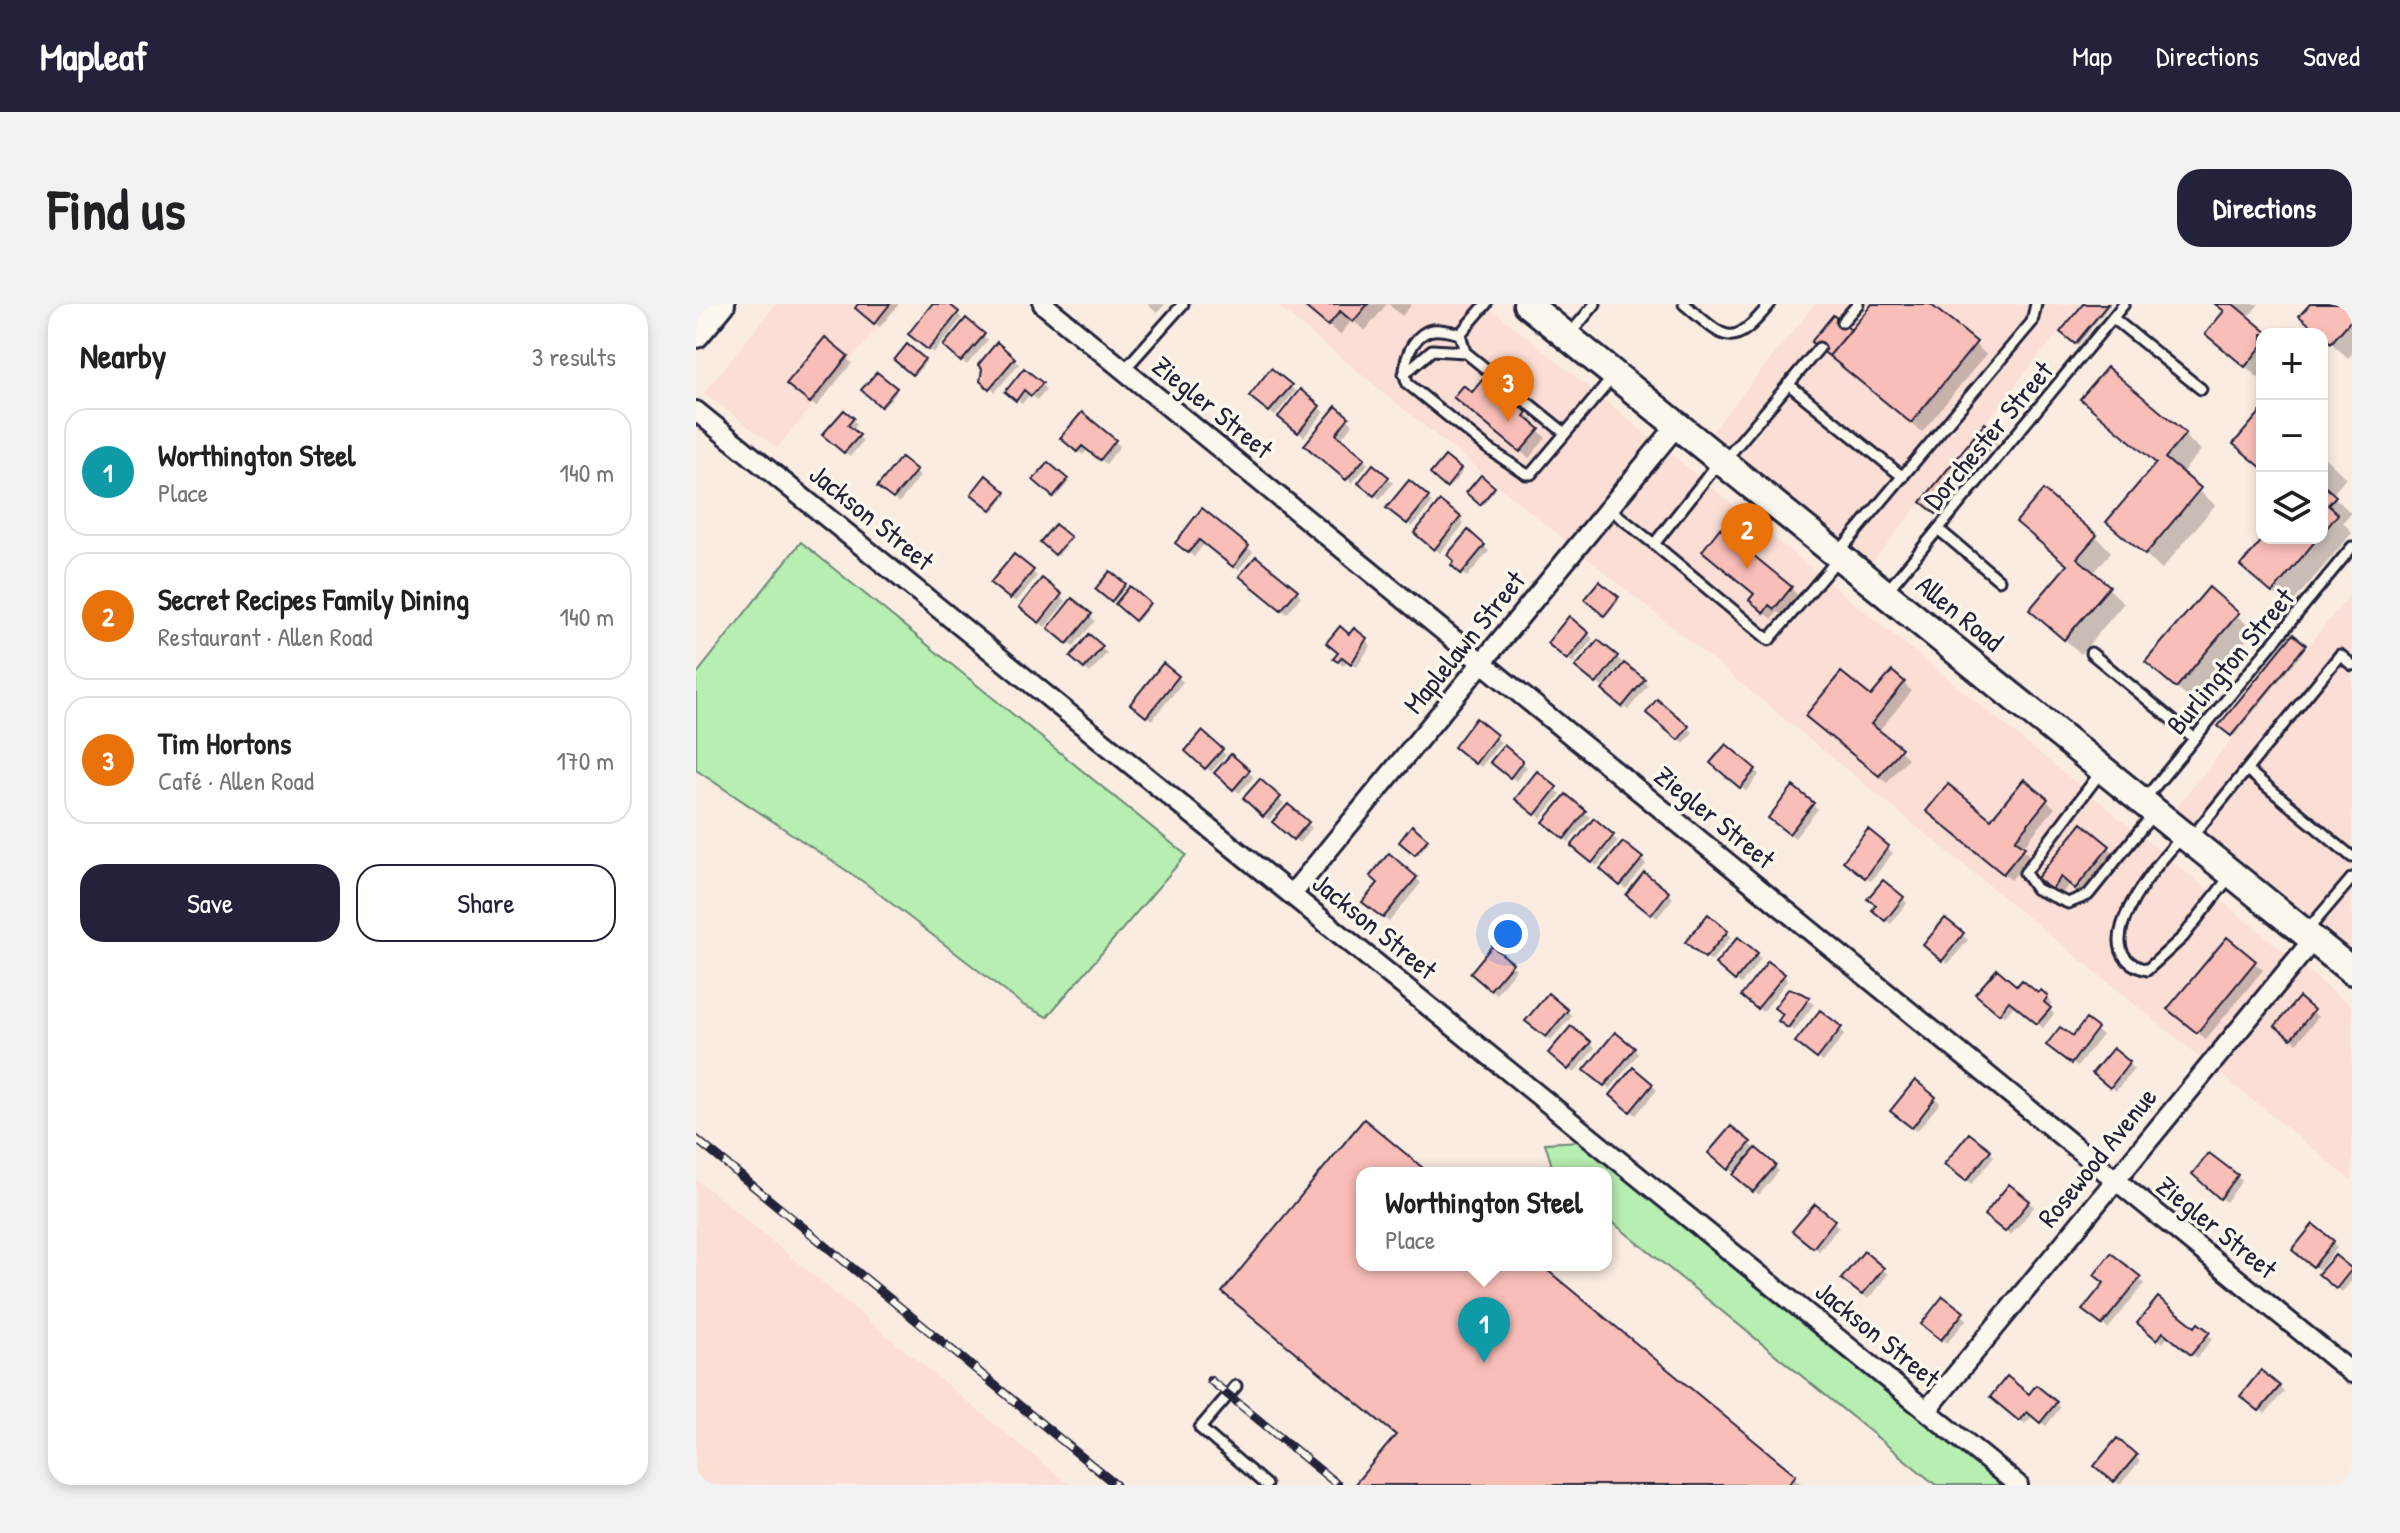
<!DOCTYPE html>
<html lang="en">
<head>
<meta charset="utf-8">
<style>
	:root { --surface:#fff; --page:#f2f2f2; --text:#202124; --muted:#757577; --line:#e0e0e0; --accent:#22223b }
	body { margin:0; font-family:"Patrick Hand",sans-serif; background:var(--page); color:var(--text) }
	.controls { position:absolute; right:24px; top:24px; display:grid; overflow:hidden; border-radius:16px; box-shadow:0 4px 12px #0003 }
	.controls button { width:72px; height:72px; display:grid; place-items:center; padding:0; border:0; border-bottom:2px solid var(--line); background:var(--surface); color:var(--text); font:40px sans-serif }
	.you { position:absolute; left:812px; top:630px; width:28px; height:28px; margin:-20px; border:6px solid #fff; border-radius:50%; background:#1a73e8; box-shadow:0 0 0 12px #1a73e833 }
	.badge { display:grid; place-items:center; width:52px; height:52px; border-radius:50%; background:var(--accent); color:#fff; font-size:26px; font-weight:700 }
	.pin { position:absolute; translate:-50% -66px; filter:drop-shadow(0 2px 4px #0008) }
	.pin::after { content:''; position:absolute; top:42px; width:28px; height:24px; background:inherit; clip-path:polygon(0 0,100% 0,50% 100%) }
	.popup { position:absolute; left:660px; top:863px; width:256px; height:104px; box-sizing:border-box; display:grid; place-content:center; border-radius:16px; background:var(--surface); filter:drop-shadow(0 2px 6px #0005); font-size:26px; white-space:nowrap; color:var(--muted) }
	.popup b { font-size:30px; color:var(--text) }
	.popup::after { content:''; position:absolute; left:50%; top:100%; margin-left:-16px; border:16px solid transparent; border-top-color:var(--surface) }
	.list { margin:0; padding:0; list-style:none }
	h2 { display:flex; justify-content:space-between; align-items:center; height:104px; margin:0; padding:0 32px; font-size:34px }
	h2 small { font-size:26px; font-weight:400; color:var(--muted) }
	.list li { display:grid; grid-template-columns:52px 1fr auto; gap:24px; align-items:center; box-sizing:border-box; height:128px; margin:0 16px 16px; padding:0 16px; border:2px solid var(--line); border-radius:24px }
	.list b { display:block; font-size:30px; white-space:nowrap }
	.list p { margin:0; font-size:26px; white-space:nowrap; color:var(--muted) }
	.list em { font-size:26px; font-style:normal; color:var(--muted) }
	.actions { display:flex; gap:16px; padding:24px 32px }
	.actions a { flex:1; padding:18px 0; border:2px solid var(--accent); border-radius:24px; text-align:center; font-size:28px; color:var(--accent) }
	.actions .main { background:var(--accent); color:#fff }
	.icon { flex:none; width:44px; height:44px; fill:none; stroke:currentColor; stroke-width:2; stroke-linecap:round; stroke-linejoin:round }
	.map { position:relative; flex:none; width:1656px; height:1181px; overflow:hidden; border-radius:24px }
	header { display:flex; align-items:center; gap:48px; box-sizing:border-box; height:112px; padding:0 40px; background:var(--accent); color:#fff }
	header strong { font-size:38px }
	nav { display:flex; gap:44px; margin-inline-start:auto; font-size:28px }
	.intro { display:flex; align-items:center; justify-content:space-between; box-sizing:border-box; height:192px; padding:0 48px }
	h1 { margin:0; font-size:56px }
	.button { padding:20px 36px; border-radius:24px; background:var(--accent); color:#fff; font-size:28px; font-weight:700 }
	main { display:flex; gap:48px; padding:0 48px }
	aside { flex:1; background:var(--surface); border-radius:24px; box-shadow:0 4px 12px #0003 }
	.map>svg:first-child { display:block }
	.built { fill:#fbded5 }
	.green { fill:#b7eeb1; stroke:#6c8876; stroke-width:2 }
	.shadow { fill:#0003 }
	.building { fill:#fabeb8; stroke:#22223b; stroke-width:2 }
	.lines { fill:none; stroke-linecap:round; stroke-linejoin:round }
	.lane-casing { stroke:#22223b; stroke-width:15 }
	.street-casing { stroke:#22223b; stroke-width:24 }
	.secondary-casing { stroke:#22223b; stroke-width:32 }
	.lane { stroke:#fbf7ec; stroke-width:9 }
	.street { stroke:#fbf7ec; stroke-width:18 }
	.secondary { stroke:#fbf7ec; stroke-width:26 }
	.rail-casing { stroke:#22223b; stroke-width:9 }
	.rail { stroke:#fbf7ec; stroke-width:6; stroke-dasharray:18; stroke-linecap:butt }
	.labels { text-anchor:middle; stroke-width:7; stroke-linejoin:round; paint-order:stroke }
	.street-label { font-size:28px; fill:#22223b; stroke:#fbf7ec }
</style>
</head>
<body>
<header>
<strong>Mapleaf</strong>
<nav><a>Map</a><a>Directions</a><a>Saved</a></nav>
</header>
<div class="intro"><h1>Find us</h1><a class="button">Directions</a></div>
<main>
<aside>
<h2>Nearby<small>3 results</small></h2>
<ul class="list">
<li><span class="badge" style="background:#0f9aa8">1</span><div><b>Worthington Steel</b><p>Place</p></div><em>140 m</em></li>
<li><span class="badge" style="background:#e8710a">2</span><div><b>Secret Recipes Family Dining</b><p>Restaurant · Allen Road</p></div><em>140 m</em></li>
<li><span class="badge" style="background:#e8710a">3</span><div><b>Tim Hortons</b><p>Café · Allen Road</p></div><em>170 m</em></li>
</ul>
<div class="actions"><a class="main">Save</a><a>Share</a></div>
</aside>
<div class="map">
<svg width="1656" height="1181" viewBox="0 0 1656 1181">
	<rect width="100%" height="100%" fill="#fbece2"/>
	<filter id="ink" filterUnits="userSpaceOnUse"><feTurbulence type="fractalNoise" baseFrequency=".0125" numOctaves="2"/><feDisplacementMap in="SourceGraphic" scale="16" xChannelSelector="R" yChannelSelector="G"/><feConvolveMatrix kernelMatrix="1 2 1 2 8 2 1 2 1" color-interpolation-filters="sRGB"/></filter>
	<g filter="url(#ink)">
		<path class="built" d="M80 0H202L81 144 8 89Z
			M579 0H790L1656 703V877Z
			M1119 0H1385L1166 271 1006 140Z
			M1656 288V667L1469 517Z
			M0 875 373 1181H0Z"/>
		<path class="green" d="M105 238 490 551 351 713 327 701 169 579 0 466V371Z
			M886 837 1307 1181H1240L910 913V869H858L849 839Z"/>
		<path class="shadow" d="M165 0H203L184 23 166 9Z
			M238 0H250L266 14 238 49 219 34Z
			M451 0H469L461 9Z
			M606 0H691L669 27 656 16 644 31Z
			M692 0H716L706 12Z
			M1178 0H1231L1290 50 1226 128 1146 63 1155 28Z
			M1389 0H1415L1382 41 1367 28Z
			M1519 0H1563L1551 14 1570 30H1566V77L1511 29 1529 8Z
			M1616 0H1656V50L1652 54 1606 12Z
			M287 32 292 36 271 61 254 47Z
			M129 36 156 59 120 103 98 85Z
			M211 43 230 58 219 71 201 56Z
			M318 55 323 60 299 88 285 70Z
			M1411 65 1505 146 1485 170 1519 201 1466 265 1413 218 1461 160 1386 95Z
			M181 70 201 88 188 103 168 86Z
			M787 79 830 109 838 117 835 120 850 134 833 154 767 101Z
			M345 81 350 85 341 96 334 90 326 100 311 88Z
			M594 82 599 87 579 112 560 96Z
			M604 88 628 108 608 133 589 117Z
			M640 105 657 120 644 136 672 160 656 179 616 146Z
			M148 108 161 120 156 127 167 137 154 153 134 136Z
			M386 111 424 142 410 160 392 145 387 151 372 139Z
			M1290 122 1304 134 1243 211 1228 198Z
			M1626 151 1650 174 1636 191 1655 209 1647 218 1656 229 1593 303 1547 262 1570 234H1626Z
			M749 154 766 169 753 184 736 170Z
			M352 161 373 178 360 193 340 176Z
			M678 163 697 179 684 195 670 184Z
			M219 168 224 172 203 199 189 187Z
			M290 174 311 191 298 207 278 189Z
			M785 174 799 186 787 201 773 189Z
			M732 194 736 199 716 223 698 208Z
			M506 207 557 248 542 266 509 239 498 253 486 243Z
			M764 215 768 220 744 249 725 234Z
			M359 223 375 236 362 252 346 238Z
			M772 229 793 247 771 273 757 261Z
			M1400 232 1415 248 1397 270 1428 299 1385 350 1336 306Z
			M336 268 341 272 320 298 302 284Z
			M414 270 430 283 417 299 401 285Z
			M347 277 370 297 349 323 330 308Z
			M551 277 600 287 605 292 591 310Z
			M903 280 923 297 910 312 890 295Z
			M1095 284 1102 292 1087 312 1082 308 1076 315 1063 304 1060 290Z
			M434 285 454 302 442 317 422 300Z
			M1513 286 1558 327 1497 398 1468 373Z
			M394 312 399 317 377 343 359 329Z
			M658 326 675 341 661 363 652 356 647 362 640 355Z
			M892 330 897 335 877 359 858 344Z
			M394 333 411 349 394 369 376 353Z
			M1597 333 1610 344 1538 432 1525 421Z
			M902 338 926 358 906 383 887 368Z
			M1196 370 1216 387 1182 428 1212 454 1191 479 1120 420 1175 395Z
			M482 373 487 378 456 416 441 405Z
			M947 377 952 381 932 406 913 391Z
			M962 398 997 428 988 439 957 414Z
			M780 417 805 438 785 463 765 447Z
			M506 430 530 451 515 468 492 447Z
			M535 453 558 473 543 489 521 469Z
			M826 458 831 463 820 477 801 462Z
			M1021 464 1059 466 1063 471 1050 487Z
			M841 470 865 490 845 514 826 499Z
			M1328 477 1359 504 1326 544 1335 553 1315 576 1241 515 1295 518Z
			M564 478 588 500 573 516 550 494Z
			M870 493 894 513 873 538 855 523Z
			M1117 501 1122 505 1099 534 1079 518Z
			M898 517 922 537 901 562 883 547Z
			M611 519 616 524 603 539 584 523Z
			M1386 522 1421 551 1388 591 1374 580 1364 592 1351 582Z
			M717 524 733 538 722 551 706 538Z
			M1172 528 1197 549 1175 577 1155 561Z
			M946 556 950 560 930 585 912 570Z
			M720 574 725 579 693 618 674 602 684 579Z
			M972 589 977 594 961 614 938 596Z
			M1207 594 1211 599 1195 620 1183 611 1182 602Z
			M1249 617 1272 636 1252 660 1234 646Z
			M1030 628 1035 633 1015 657 997 642Z
			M1531 635 1567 666 1510 735 1481 712Z
			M1061 651 1065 655 1045 680 1027 665Z
			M815 660 820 665 800 690 781 674Z
			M1087 671 1092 676 1067 708 1052 697Z
			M1321 685 1343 692 1345 689 1356 699 1352 704 1358 710 1347 724 1319 700 1309 713 1287 695Z
			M1094 686 1118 700 1098 727 1090 722Z
			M1603 696 1622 713 1601 739 1586 727Z
			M871 707 876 712 855 736 837 721Z
			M1390 718 1406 731 1381 763 1358 745 1377 735Z
			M1144 725 1149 730 1127 758 1107 743Z
			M894 740 899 744 878 769 860 754Z
			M938 745 942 750 914 785 895 770Z
			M1417 747 1438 765 1420 787 1404 774Z
			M956 781 961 786 940 811 922 796Z
			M1239 794 1244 799 1221 827 1202 811Z
			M668 818 730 869H666V961H841L1107 1181H661L702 1132 536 995Z
			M1054 840 1083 867 1063 891 1020 854Z
			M1293 847 1298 852 1276 880 1256 864Z
			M1513 851 1546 877 1530 898 1499 870Z
			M1333 898 1338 903 1315 931 1295 915Z
			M1119 903 1143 923 1123 947 1104 932Z
			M1636 939 1641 944 1623 966 1603 950Z
			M1168 950 1192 970 1172 995 1153 979Z
			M1639 954 1656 968V976L1646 988 1630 975Z
			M1444 975 1448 980 1412 1025 1394 1010 1410 980Z
			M1248 995 1271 1015 1251 1039 1233 1024Z
			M1448 1023 1499 1025 1517 1034 1501 1054 1473 1031 1467 1039Z
			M1583 1083 1588 1088 1569 1110 1552 1096Z
			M1333 1093 1360 1099 1364 1104 1350 1122 1337 1112 1329 1120 1302 1098Z
			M1439 1152 1444 1157 1424 1181 1405 1166Z"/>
		<path class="building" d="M162 0H194L178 20 159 4Z
			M236 0H253L263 8 232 46 212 30Z
			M606 0H672L657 18 644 7 632 22Z
			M1176 0H1234L1281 38 1215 119 1133 52Z
			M1387 0H1412L1379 40 1364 28Z
			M1519 0H1537L1573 30H1566V42L1549 63 1509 30 1528 7Z
			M1614 0H1656V15L1635 39 1603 12Z
			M1137 11 1155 26 1133 52 1115 38Z
			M270 14 289 30 265 58 247 42Z
			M129 33 152 52 114 99 90 80Z
			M301 38 319 54 293 85 284 77 286 65 282 61Z
			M211 40 229 55 216 71 198 56Z
			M1411 63 1490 129 1469 154 1505 184 1449 251 1410 218 1460 159 1384 95Z
			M328 64 347 79 335 92 328 86 320 97 309 88Z
			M575 64 596 81 573 108 553 92Z
			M181 68 201 84 185 103 165 86Z
			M786 76 831 108 828 112 844 125 824 148 757 93 767 81 776 88Z
			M604 85 624 102 602 129 582 113Z
			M640 102 653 113 640 130 669 154 650 176 608 141Z
			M148 106 158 114 152 121 164 131 148 149 126 131Z
			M1566 106V164L1537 140Z
			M386 108 420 136 404 156 386 142 381 148 364 134Z
			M1289 119 1304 131 1240 210 1225 198Z
			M749 152 765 165 750 184 734 170Z
			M205 153 221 166 197 195 181 183Z
			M352 158 372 175 357 193 337 176Z
			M677 160 693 173 678 192 662 179Z
			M290 171 310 188 295 206 275 190Z
			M785 171 799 183 784 201 770 189Z
			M713 176 733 193 711 220 690 204Z
			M1626 180 1640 192 1632 201 1642 210 1626 230Z
			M1347 186 1401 231 1381 254 1414 282 1368 336 1333 306 1371 261 1320 218Z
			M744 197 765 213 738 246 718 229Z
			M506 204 553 242 537 263 503 236 492 249 479 239Z
			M359 220 375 233 359 251 344 238Z
			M1024 224 1096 283 1078 305 1073 301 1068 309 1053 296 1058 290 1006 247Z
			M772 226 789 241 765 270 755 261 758 257 751 251Z
			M1568 234H1622L1576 289 1544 262Z
			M318 250 338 266 314 295 294 279Z
			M560 252 602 286 585 306 543 272Z
			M414 267 430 280 415 298 399 285Z
			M346 274 366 290 343 319 323 303Z
			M903 277 923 293 908 312 888 295Z
			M434 282 454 299 439 317 419 300Z
			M1513 283 1543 309 1480 384 1449 358Z
			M376 294 396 310 371 340 352 324Z
			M873 312 893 329 871 356 851 339Z
			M644 322 653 330 658 324 671 334 655 360 646 353 642 358 637 355 642 349 630 339Z
			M393 330 407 342 388 365 374 353Z
			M1597 330 1610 341 1535 432 1522 422Z
			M902 336 922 352 900 380 879 363Z
			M467 359 483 372 450 413 434 400Z
			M928 359 949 375 926 403 906 386Z
			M1196 367 1209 378 1175 420 1206 444 1183 472 1109 412 1145 368 1175 392Z
			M961 395 993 422 982 436 950 409Z
			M780 414 801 431 779 460 758 443Z
			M506 427 527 445 509 465 489 447Z
			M1030 440 1060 465 1044 484 1014 459Z
			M808 441 827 457 814 474 794 458Z
			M535 450 554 466 537 486 518 469Z
			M841 467 861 483 839 511 819 495Z
			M564 475 585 493 567 513 547 494Z
			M1328 475 1352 495 1319 536 1329 543 1307 570 1230 507 1252 480 1295 515Z
			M1097 482 1118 499 1093 530 1072 514Z
			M870 490 890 507 868 535 847 518Z
			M592 500 613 518 597 536 576 518Z
			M898 514 918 531 896 559 875 542Z
			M1386 519 1414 542 1379 585 1365 573 1355 586 1341 574Z
			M716 521 732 535 719 551 703 538Z
			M1172 525 1193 542 1169 574 1147 557Z
			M927 538 947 554 924 582 904 565Z
			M693 549 721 573 687 614 666 598 682 579 674 572Z
			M948 568 973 588 955 611 930 591Z
			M1187 576 1208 593 1189 617 1176 606 1180 601 1171 595Z
			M1012 610 1032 627 1009 654 989 638Z
			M1249 614 1268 629 1246 657 1227 641Z
			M1042 633 1062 649 1039 677 1019 660Z
			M1531 633 1560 657 1501 729 1471 705Z
			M796 642 817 659 794 686 774 669Z
			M1072 657 1089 670 1061 705 1045 692Z
			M1301 665 1321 682 1326 676 1342 689 1345 686 1352 692 1348 698 1355 704 1341 720 1313 697 1303 710 1279 690Z
			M1093 684 1114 693 1092 724 1082 717 1087 710 1078 704Z
			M852 689 872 706 850 733 829 717Z
			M1603 693 1618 706 1595 735 1579 722Z
			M1124 706 1146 723 1121 755 1099 738Z
			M1390 715 1402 724 1375 760 1350 741 1364 723 1377 732Z
			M875 722 895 738 872 766 852 749Z
			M919 728 939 744 908 782 888 766Z
			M1417 744 1434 758 1414 784 1396 769Z
			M937 763 957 780 934 808 914 791Z
			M1219 776 1240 793 1216 824 1194 807Z
			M668 815 733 869H666V961H845L1100 1171 1092 1181H658L700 1131 526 988Z
			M1035 822 1055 838 1032 866 1012 849Z
			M1273 829 1295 846 1270 877 1248 860Z
			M1060 844 1080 861 1057 888 1037 871Z
			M1513 849 1542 871 1524 895 1496 870Z
			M1313 880 1334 897 1309 928 1288 911Z
			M1119 900 1139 916 1117 944 1096 927Z
			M1617 920 1638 937 1617 963 1596 946Z
			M1168 947 1188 964 1166 991 1145 975Z
			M1415 949 1445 973 1406 1021 1386 1006 1408 979 1398 971Z
			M1639 951 1656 965 1640 985 1622 970Z
			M1247 992 1268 1008 1245 1036 1225 1020Z
			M1462 993 1499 1023 1502 1019 1514 1028 1495 1051 1467 1028 1461 1036 1441 1019Z
			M1565 1066 1584 1082 1563 1107 1544 1092Z
			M1311 1072 1333 1090 1340 1081 1361 1098 1344 1119 1331 1108 1323 1117 1294 1093Z
			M1421 1134 1441 1151 1418 1178 1398 1162Z"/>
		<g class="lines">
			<defs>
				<path id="lane" d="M988 0C1031 36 1035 47 1074 0
					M1417 14 1505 85
					M1146 18 1162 0
					M764 30 790 0
					M874 30 899 0
					M428 66 487 0
					M708 70 736 46 769 48
					M1092 80 1207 173
					M869 129 769 48 764 30C756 28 746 25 737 26 716 29 703 63 712 80L790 143 830 170H835L917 73
					M1028 157 1123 44
					M1023 158 958 240 1073 336 1142 255
					M914 205 958 240
					M1242 225 1303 276
					M1143 248 1336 18 1340 0
					M1191 287 1428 0
					M1395 349 1498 434
					M1551 466 1656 553
					M1404 469 1329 569 1340 585 1372 599 1392 591 1458 509
					M1447 497 1656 243
					M1485 534C1462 559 1383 649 1451 666L1487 633 1535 571
					M1495 534 1644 351 1656 361
					M1610 628 1656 574
					M540 1082 504 1124 570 1181"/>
				<path id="street" d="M347 0 1656 1069
					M0 107 1322 1181
					M596 590 982 120
					M1231 1106 1616 637"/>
				<path id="secondary" d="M831 0 1656 667
					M0 30 25 0"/>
			</defs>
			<use href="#lane" class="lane-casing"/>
			<use href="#street" class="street-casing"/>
			<use href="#secondary" class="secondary-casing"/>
			<use href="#lane" class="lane"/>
			<use href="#street" class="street"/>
			<use href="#secondary" class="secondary"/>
			<defs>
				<path id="rail" d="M0 835 420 1181
					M514 1076 642 1181"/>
			</defs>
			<use href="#rail" class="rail-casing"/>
			<use href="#rail" class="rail"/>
		</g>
	</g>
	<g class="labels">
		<g class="street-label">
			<text transform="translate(517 103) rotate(39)" y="10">Ziegler Street</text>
			<text transform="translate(1292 131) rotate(-50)" y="10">Dorchester Street</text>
			<text transform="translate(176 213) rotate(39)" y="10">Jackson Street</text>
			<text transform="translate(1264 309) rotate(39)" y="10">Allen Road</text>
			<text transform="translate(768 338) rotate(-51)" y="10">Maplelawn Street</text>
			<text transform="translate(1534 357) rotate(-50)" y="10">Burlington Street</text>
			<text transform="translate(1019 513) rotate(39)" y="10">Ziegler Street</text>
			<text transform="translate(679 622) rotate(39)" y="10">Jackson Street</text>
			<text transform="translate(1401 853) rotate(-51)" y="10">Rosewood Avenue</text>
			<text transform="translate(1521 923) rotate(39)" y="10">Ziegler Street</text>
			<text transform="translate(1182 1030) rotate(39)" y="10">Jackson Street</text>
		</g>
	</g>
</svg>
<div class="controls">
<button>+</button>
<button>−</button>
<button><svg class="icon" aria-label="layers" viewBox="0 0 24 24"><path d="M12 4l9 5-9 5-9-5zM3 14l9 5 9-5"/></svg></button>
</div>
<div class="you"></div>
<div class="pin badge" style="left:788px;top:1059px;background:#0f9aa8">1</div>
<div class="popup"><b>Worthington Steel</b>Place</div>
<div class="pin badge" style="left:1051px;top:265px;background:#e8710a">2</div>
<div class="pin badge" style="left:812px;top:118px;background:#e8710a">3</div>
</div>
</main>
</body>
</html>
